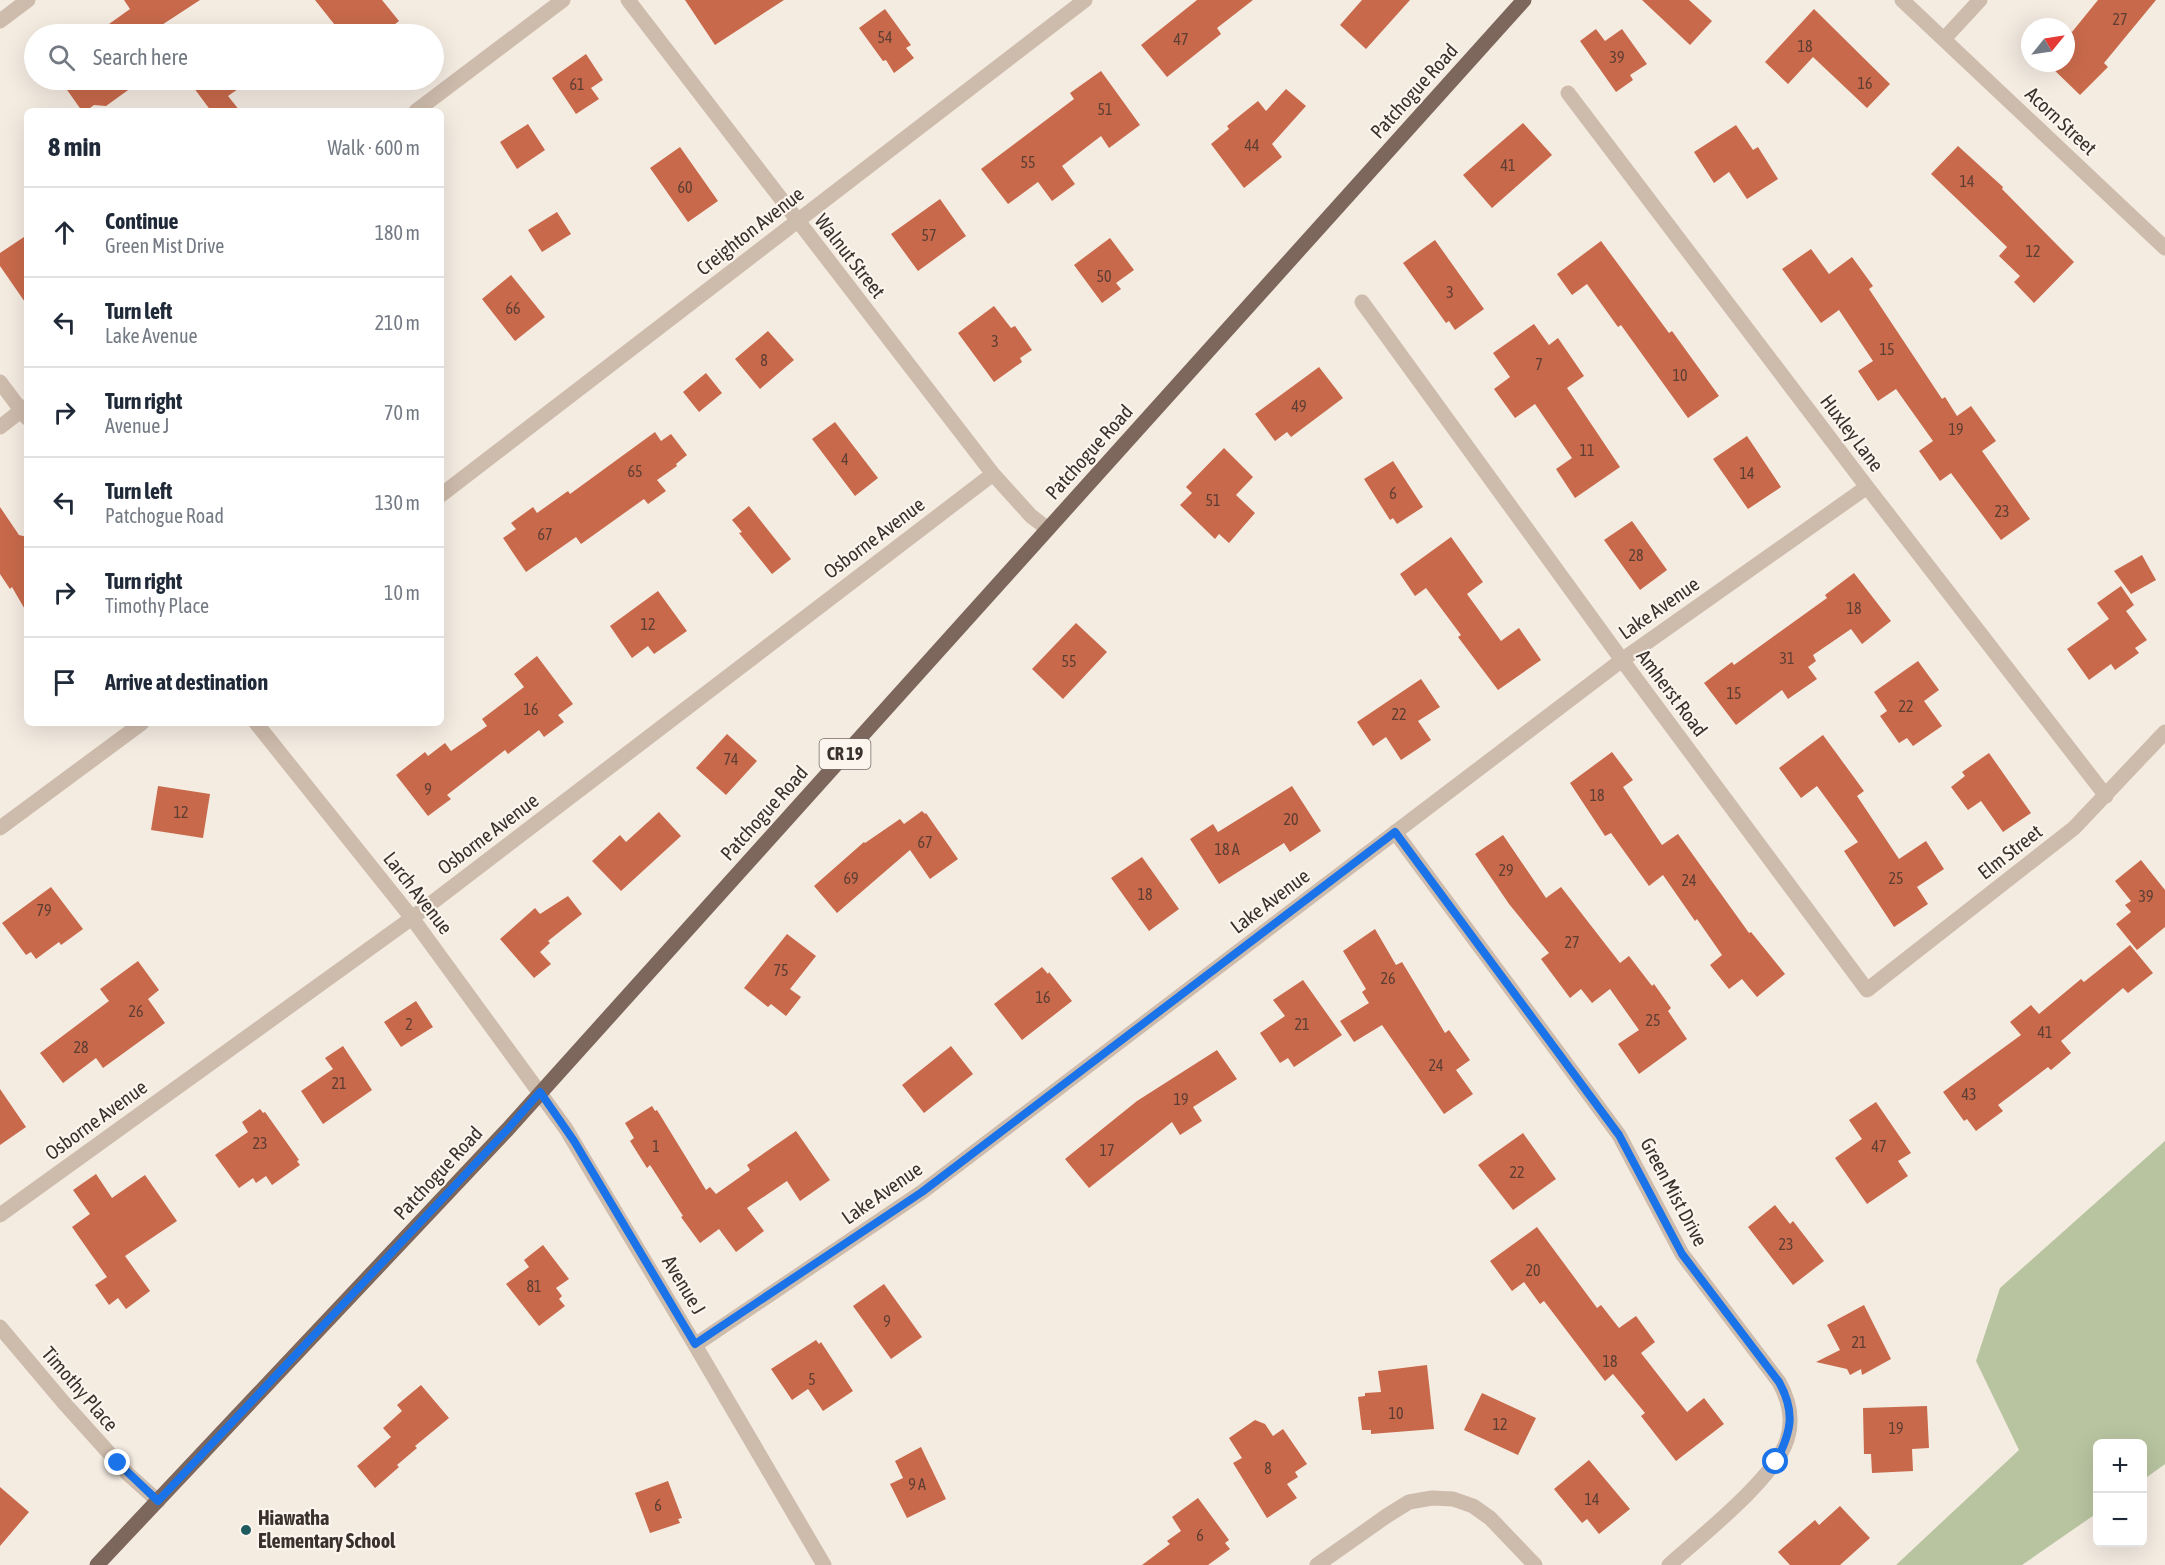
<!DOCTYPE html>
<html lang="en">
<head>
<meta charset="utf-8">
<style>
	:root { --surface:#fff; --page:#f6f6f7; --text:#1f2937; --muted:#747a83; --line:#e0e1e3 }
	body { margin:0; font-family:"Asap Condensed",sans-serif; background:var(--page); color:var(--text) }
	.controls { position:absolute; right:18px; bottom:18px; display:grid; overflow:hidden; border-radius:9px; box-shadow:0 6px 24px #0002 }
	.controls button { width:54px; height:54px; display:grid; place-items:center; padding:0; border:0; border-bottom:2px solid var(--line); background:var(--surface); color:var(--text); font:30px sans-serif }
	.compass { position:absolute; left:2021px; top:18px; width:54px; height:54px; border-radius:50%; background:var(--surface); box-shadow:0 6px 24px #0002; rotate:60deg }
	.stop { position:absolute; width:18px; height:18px; margin:-14px; border:4px solid #1a73e8; border-radius:50%; background:#fff }
	.stop.end { background:#1a73e8; border-color:#fff; box-shadow:0 2px 6px #0008 }
	.list { margin:0; padding:0; list-style:none }
	h2 { display:flex; justify-content:space-between; align-items:center; height:78px; margin:0; padding:0 24px; font-size:26px }
	h2 small { font-size:20px; font-weight:400; color:var(--muted) }
	.list li { display:grid; grid-template-columns:39px 1fr auto; gap:18px; align-items:center; box-sizing:border-box; height:90px; padding:0 24px; border-top:2px solid var(--line) }
	.list b { display:block; font-size:22px; white-space:nowrap }
	.list p { margin:0; font-size:20px; white-space:nowrap; color:var(--muted) }
	.list em { font-size:20px; font-style:normal; color:var(--muted) }
	.icon { flex:none; width:33px; height:33px; fill:none; stroke:currentColor; stroke-width:2; stroke-linecap:round; stroke-linejoin:round }
	.map { position:relative; flex:none; width:2165px; height:1565px; overflow:hidden }
	.search { position:absolute; background:var(--surface); box-shadow:0 6px 24px #0002; left:24px; top:24px; width:420px; height:66px; display:flex; align-items:center; gap:15px; box-sizing:border-box; padding:0 21px; border-radius:33px; color:var(--muted); font-size:22px }
	.panel { position:absolute; background:var(--surface); box-shadow:0 6px 24px #0002; left:24px; top:108px; width:420px; height:618px; border-radius:9px }
	.map>svg:first-child { display:block }
	.green { fill:#b8c4a0 }
	.building { fill:#c8694b }
	.lines { fill:none; stroke-linecap:round; stroke-linejoin:round }
	.minor { stroke:#cdbbac; stroke-width:15 }
	.primary { stroke:#7d675c; stroke-width:15 }
	.route { stroke:#1a73e8; stroke-width:8 }
	.poi-dot { fill:#1f5a5e; stroke:#fbf5ee; stroke-width:2 }
	.labels { text-anchor:middle; stroke-width:4.5; stroke-linejoin:round; paint-order:stroke }
	.number-label { font-size:16px; fill:#5e3e33 }
	.shield { fill:#fbf5ee; stroke:#756b66; stroke-width:1.5 }
	.shield-label { font-size:18px; font-weight:bold; fill:#3b302b }
	.street-label { font-size:20px; fill:#3b302b; stroke:#fbf5ee }
	.poi-label { font-size:20px; font-weight:bold; fill:#3b302b; stroke:#fbf5ee; text-anchor:start }
</style>
</head>
<body>
<div class="map">
<svg width="2165" height="1565" viewBox="0 0 2165 1565">
	<rect width="100%" height="100%" fill="#f4ebe1"/>
	<path class="green" d="M2165 1141V1464L2143 1480 2142 1444H2098L2097 1513 2022 1565H1896L2019 1450 1976 1361 2000 1288Z"/>
	<path class="building" d="M124 0H200L148 34H95L130 9Z
		M315 0H382L399 21 382 34H342Z
		M685 0H784L715 45Z
		M1197 0H1253L1217 28 1221 34 1167 77 1141 45Z
		M1362 0H1410L1366 49 1340 25Z
		M1642 0H1689L1712 21 1690 45Z
		M2098 0H2156L2104 63 2108 67 2080 95 2047 63H2066V27H2060L2063 24 2072 32Z
		M885 9 911 45 906 48 914 58 894 73 886 60 883 61 859 28Z
		M1814 9 1890 84 1867 108 1813 57 1788 84 1765 62Z
		M1596 29 1605 41 1622 29 1647 64 1630 75 1633 80 1616 92 1580 41Z
		M586 54 603 80 591 88 599 99 576 114 552 78Z
		M1101 71 1140 125 1109 148 1101 136 1062 166 1075 184 1052 201 1038 182 1008 204 981 169 1074 99 1070 93Z
		M60 80H142L106 106 94 105 86 111H82Z
		M188 80H251L228 96 240 111H211Z
		M1286 89 1306 106 1272 144 1282 157 1244 188 1211 144 1229 129 1227 126 1258 101 1266 111Z
		M1523 123 1552 155 1492 208 1463 175Z
		M528 124 545 150 517 169 500 142Z
		M1736 125 1753 150 1758 147 1778 179 1747 199 1729 172 1714 183 1694 152Z
		M1958 146 2003 187 2002 189 2074 262 2034 303 2014 282 2020 276 1999 256 2007 247 1931 174Z
		M680 147 718 201 688 222 650 168Z
		M940 199 966 236 918 271 891 234Z
		M557 212 571 234 542 252 528 230Z
		M27 235V305L0 266V253Z
		M1110 238 1134 270 1116 283 1121 289 1102 303 1074 265Z
		M1435 240 1484 309 1455 330 1449 321 1446 323 1403 263Z
		M1601 241 1669 333 1672 331 1719 396 1688 418 1621 325 1618 327 1587 284 1572 295 1557 274Z
		M1811 249 1829 274 1852 257 1873 286 1869 289 1942 399 1945 397 1957 416 1971 406 1996 441 1982 451 2030 519 2001 540 1951 473 1940 481 1919 451 1933 441 1896 389 1878 401 1858 371 1873 361 1839 310 1821 323 1782 269Z
		M511 275 545 317 515 341 482 299Z
		M994 306 1011 328 1015 326 1032 350 1020 358 1022 362 994 382 958 333Z
		M1534 324 1549 345 1558 338 1584 376 1567 388 1620 467 1575 498 1556 469 1572 458 1535 404 1515 418 1494 389 1510 377 1493 353Z
		M768 331 794 360 760 389 735 359Z
		M1319 367 1343 398 1291 437 1287 432 1275 441 1255 414Z
		M706 373 722 393 699 412 683 392Z
		M835 422 878 478 855 496 812 439Z
		M655 432 661 441 671 434 687 455 676 464 677 466 657 480 666 491 648 504 644 499 581 544 576 537 526 572 503 538 516 529 511 523 533 507 537 513 568 491 570 494Z
		M1747 436 1781 487 1748 509 1713 459Z
		M1224 448 1253 477 1236 495 1255 513 1229 543 1219 534 1215 539 1180 505 1192 493 1186 487Z
		M1393 461 1423 507 1397 524 1393 518 1390 520 1364 479Z
		M749 506 791 559 772 574 739 533 742 532 732 520Z
		M0 507 19 535 27 537V613L12 587 10 589 0 574Z
		M1632 521 1667 570 1640 590 1604 540Z
		M1451 537 1483 582 1467 594 1501 641 1519 628 1541 660 1498 690 1458 637 1461 635 1426 588 1415 596 1400 574Z
		M2142 555 2156 580 2131 594 2114 571Z
		M1854 573 1891 621 1862 644 1851 629 1813 655 1816 661 1808 667 1817 679 1788 699 1782 690 1736 725 1704 683 1732 662 1734 665 1827 598 1825 595Z
		M2121 586 2134 605 2126 611 2147 640 2135 648 2139 653 2115 670 2111 664 2089 680 2067 649 2109 619 2097 603Z
		M658 591 687 631 654 654 648 646 632 658 610 626Z
		M1076 623 1107 652 1063 699 1032 669Z
		M537 656 573 704 558 715 564 722 544 737 539 730 508 754 505 750 447 795 451 799 428 816 396 775 425 752 428 756 445 743 451 751 487 726 482 719 524 687 514 674Z
		M1918 661 1939 690 1924 701 1942 726 1913 746 1907 738 1899 743 1880 716 1887 711 1874 692Z
		M1421 679 1440 707 1418 721 1431 740 1401 760 1386 737 1373 746 1357 722Z
		M727 734 757 761 726 795 696 768Z
		M1823 735 1864 791 1857 796 1899 859 1926 841 1944 869 1917 887 1928 904 1894 927 1844 851 1858 842 1817 786 1801 798 1779 768Z
		M1612 752 1633 780 1623 787 1662 845 1678 834 1749 933 1751 932 1785 974 1757 997 1742 979 1729 989 1710 965 1722 955 1697 919 1695 921 1663 875 1649 886 1611 833 1605 836 1570 783Z
		M1989 753 2031 813 2003 832 1981 801 1968 810 1951 787 1965 776 1962 772Z
		M158 786 210 794 203 838 151 830Z
		M1292 786 1321 831 1290 852 1284 843 1219 884 1190 839 1213 824 1218 832Z
		M922 811 925 814 926 813 958 859 930 879 910 850 837 913 814 886 864 842 865 843 900 819 904 824Z
		M659 812 681 836 621 891 592 861 620 835 626 842Z
		M1503 835 1546 898 1561 887 1620 963 1629 956 1652 986 1654 984 1671 1008 1668 1011 1687 1039 1639 1074 1618 1044 1639 1030 1610 989 1592 1003 1581 989 1570 998 1541 959 1549 953 1509 904 1475 854Z
		M1142 857 1179 909 1149 931 1111 878Z
		M2141 860 2165 890V927L2137 950 2116 924 2131 912 2125 905 2131 901 2115 881Z
		M51 887 83 929 61 945 59 942 36 959 31 952 26 955 2 923Z
		M568 896 582 914 548 941 550 943 540 952 551 964 534 978 500 939 535 908 540 914Z
		M1375 929 1396 965 1402 962 1445 1033 1449 1030 1470 1060 1456 1070 1473 1094 1444 1114 1382 1025 1354 1042 1340 1021 1369 1003 1362 992 1366 989 1343 951Z
		M787 934 816 956 790 989 801 997 786 1016 771 1004 768 1007 744 988Z
		M2130 945 2153 973 2128 993 2123 988 2061 1041 2071 1053 2051 1070 2048 1067 1998 1105 2003 1111 1976 1131 1967 1119 1964 1121 1943 1092 2021 1035 2010 1022 2031 1005 2039 1014 2081 979 2084 982Z
		M138 961 159 990 148 999 165 1023 103 1068 96 1058 63 1083 40 1053 109 1001 100 989Z
		M1042 967 1048 974 1049 972 1072 1001 1022 1040 994 1004Z
		M1303 980 1342 1035 1294 1067 1288 1058 1280 1063 1260 1033 1285 1016 1273 1000Z
		M416 1001 433 1027 401 1047 384 1022Z
		M343 1046 372 1090 323 1124 301 1091 333 1069 325 1058Z
		M951 1046 973 1074 924 1113 902 1085Z
		M1217 1050 1237 1079 1193 1107 1202 1121 1180 1135 1172 1122 1089 1188 1065 1159 1137 1101Z
		M0 1089 26 1127 0 1145Z
		M1876 1102 1911 1153 1898 1161 1908 1176 1867 1204 1835 1158 1862 1139 1849 1120Z
		M652 1106 655 1111 657 1110 706 1190 710 1187 716 1194 750 1170 747 1165 796 1131 830 1180 800 1201 787 1181 747 1208 764 1231 736 1252 719 1229 700 1243 681 1217 683 1216 650 1165 647 1168 630 1141 634 1138 625 1123Z
		M260 1109 263 1113 265 1112 299 1160 297 1161 300 1165 272 1185 266 1176 256 1183 253 1178 239 1188 215 1155 248 1132 242 1122Z
		M1523 1133 1556 1179 1513 1210 1478 1165Z
		M96 1174 112 1198 145 1175 177 1221 125 1256 150 1291 126 1309 118 1298 109 1305 95 1285 107 1277 72 1227 90 1214 73 1190Z
		M1775 1205 1790 1224 1793 1221 1824 1261 1793 1285 1748 1227Z
		M1537 1227 1597 1308 1601 1305 1619 1328 1636 1316 1655 1342 1641 1353 1687 1412 1704 1398 1724 1424 1676 1461 1641 1416 1645 1413 1613 1374 1605 1381 1544 1301 1540 1304 1524 1282 1512 1291 1490 1261Z
		M543 1245 569 1279 556 1288 562 1296 559 1299 565 1306 539 1326 506 1284 529 1267 524 1260Z
		M884 1284 922 1337 891 1359 853 1306Z
		M1864 1305 1891 1359 1862 1375 1861 1369 1850 1375 1847 1369 1816 1362 1840 1350 1827 1325Z
		M816 1340 819 1344 821 1342 853 1391 823 1411 808 1389 792 1400 771 1369Z
		M1427 1365 1434 1429 1371 1434V1430H1362L1358 1397 1365 1396V1393L1381 1392 1378 1371Z
		M421 1385 449 1418 415 1446 417 1448 397 1465 399 1467 375 1488 357 1466 391 1437 383 1428 402 1411 397 1405Z
		M1482 1393 1536 1418 1518 1455 1464 1430Z
		M1927 1406 1929 1448 1912 1449 1913 1471 1872 1473 1871 1454H1864L1863 1408Z
		M1255 1420 1265 1424 1273 1436 1283 1429 1307 1464 1295 1472 1298 1477 1287 1484 1297 1498 1267 1518 1233 1463 1242 1458 1229 1438Z
		M921 1447 946 1499 907 1518 890 1484 903 1478 895 1461Z
		M1589 1460 1630 1509 1599 1534 1587 1519 1582 1523 1554 1489Z
		M668 1481 682 1518 678 1519 680 1523 650 1533 635 1493Z
		M0 1487 29 1512 0 1546Z
		M1198 1498 1229 1540 1225 1543 1230 1549 1208 1565H1142L1170 1544 1167 1541 1181 1531 1172 1517Z
		M1840 1506 1870 1538 1840 1565H1790L1778 1552 1815 1520 1819 1525Z"/>
	<g class="lines">
		<path class="minor" d="M628 0 993 474 1031 516 1048 529
			M1902 0 2165 248
			M0 21 28 0
			M1944 39 1980 0
			M1568 93 1867 487 2106 796
			M416 111 563 0
			M1362 302 1622 660 1867 990 2074 828 2165 732
			M0 382 27 418
			M0 427 27 406
			M441 495 1085 0
			M256 723 412 918 566 1129 695 1345 824 1565
			M0 828 142 723
			M1395 832 1619 1135 1682 1254 1779 1382C1789 1400 1794 1419 1787 1440 1775 1478 1700 1537 1669 1565
			M0 1215 412 918 993 474
			M0 1327 64 1403 128 1474 158 1501
			M695 1345 922 1192 1622 660 1867 487
			M1317 1565 1388 1515 1409 1502 1432 1498 1453 1499 1473 1506 1490 1518 1535 1565"/>
		<path class="primary" d="M97 1565 507 1130 1524 0"/>
	</g>
	<g class="lines">
		<path class="route" d="M118 1463 158 1501 507 1130 540 1092 574 1141 695 1344 922 1192 1395 832 1619 1135 1682 1254 1779 1382C1796 1413 1791 1432 1776 1462"/>
	</g>
	<circle class="poi-dot" cx="246" cy="1530" r="6"/>
	<g class="labels">
		<g class="number-label">
			<text x="2120" y="25">27</text>
			<text x="885" y="43">54</text>
			<text x="1181" y="45">47</text>
			<text x="1805" y="52">18</text>
			<text x="1617" y="63">39</text>
			<text x="1865" y="89">16</text>
			<text x="577" y="90">61</text>
			<text x="1105" y="115">51</text>
			<text x="1252" y="151">44</text>
			<text x="1028" y="168">55</text>
			<text x="1508" y="171">41</text>
			<text x="1967" y="187">14</text>
			<text x="685" y="193">60</text>
			<text x="929" y="241">57</text>
			<text x="2033" y="257">12</text>
			<text x="1104" y="282">50</text>
			<text x="1450" y="298">3</text>
			<text x="513" y="314">66</text>
			<text x="995" y="347">3</text>
			<text x="1887" y="355">15</text>
			<text x="764" y="366">8</text>
			<text x="1539" y="370">7</text>
			<text x="1680" y="381">10</text>
			<text x="1299" y="412">49</text>
			<text x="1956" y="435">19</text>
			<text x="1587" y="456">11</text>
			<text x="845" y="465">4</text>
			<text x="635" y="477">65</text>
			<text x="1747" y="479">14</text>
			<text x="1393" y="499">6</text>
			<text x="1213" y="506">51</text>
			<text x="2002" y="517">23</text>
			<text x="545" y="540">67</text>
			<text x="1636" y="561">28</text>
			<text x="1854" y="614">18</text>
			<text x="648" y="630">12</text>
			<text x="1787" y="664">31</text>
			<text x="1069" y="667">55</text>
			<text x="1734" y="699">15</text>
			<text x="1906" y="712">22</text>
			<text x="531" y="715">16</text>
			<text x="1399" y="720">22</text>
			<text x="731" y="765">74</text>
			<text x="428" y="795">9</text>
			<text x="1597" y="801">18</text>
			<text x="181" y="818">12</text>
			<text x="1291" y="825">20</text>
			<text x="925" y="848">67</text>
			<text x="1227" y="855">18 A</text>
			<text x="1506" y="876">29</text>
			<text x="851" y="884">69</text>
			<text x="1896" y="884">25</text>
			<text x="1689" y="886">24</text>
			<text x="1145" y="900">18</text>
			<text x="2146" y="902">39</text>
			<text x="44" y="916">79</text>
			<text x="1572" y="948">27</text>
			<text x="781" y="976">75</text>
			<text x="1388" y="984">26</text>
			<text x="1043" y="1003">16</text>
			<text x="136" y="1017">26</text>
			<text x="1653" y="1026">25</text>
			<text x="409" y="1030">2</text>
			<text x="1302" y="1030">21</text>
			<text x="2045" y="1038">41</text>
			<text x="81" y="1053">28</text>
			<text x="1436" y="1071">24</text>
			<text x="339" y="1089">21</text>
			<text x="1969" y="1100">43</text>
			<text x="1181" y="1105">19</text>
			<text x="260" y="1149">23</text>
			<text x="656" y="1152">1</text>
			<text x="1879" y="1152">47</text>
			<text x="1107" y="1156">17</text>
			<text x="1517" y="1178">22</text>
			<text x="1786" y="1250">23</text>
			<text x="1533" y="1276">20</text>
			<text x="534" y="1292">81</text>
			<text x="887" y="1327">9</text>
			<text x="1859" y="1348">21</text>
			<text x="1610" y="1367">18</text>
			<text x="812" y="1385">5</text>
			<text x="1396" y="1419">10</text>
			<text x="1500" y="1430">12</text>
			<text x="1896" y="1434">19</text>
			<text x="1268" y="1474">8</text>
			<text x="917" y="1490">9 A</text>
			<text x="1592" y="1505">14</text>
			<text x="658" y="1511">6</text>
			<text x="1200" y="1541">6</text>
		</g>
		<rect class="shield" x="819.5" y="739" width="51" height="30" rx="4.5"/>
		<g class="shield-label">
			<text x="845" y="760">CR 19</text>
		</g>
		<g class="street-label">
			<text transform="translate(1414 91) rotate(-48)" y="7">Patchogue Road</text>
			<text transform="translate(2061 121) rotate(43)" y="7">Acorn Street</text>
			<text transform="translate(750 231) rotate(-38)" y="7">Creighton Avenue</text>
			<text transform="translate(850 256) rotate(52)" y="7">Walnut Street</text>
			<text transform="translate(1852 433) rotate(53)" y="7">Huxley Lane</text>
			<text transform="translate(1089 452) rotate(-48)" y="7">Patchogue Road</text>
			<text transform="translate(874 538) rotate(-37)" y="7">Osborne Avenue</text>
			<text transform="translate(1659 608) rotate(-35)" y="7">Lake Avenue</text>
			<text transform="translate(1672 693) rotate(53)" y="7">Amherst Road</text>
			<text transform="translate(764 813) rotate(-48)" y="7">Patchogue Road</text>
			<text transform="translate(488 834) rotate(-37)" y="7">Osborne Avenue</text>
			<text transform="translate(2010 852) rotate(-38)" y="7">Elm Street</text>
			<text transform="translate(418 893) rotate(52)" y="7">Larch Avenue</text>
			<text transform="translate(1270 901) rotate(-37)" y="7">Lake Avenue</text>
			<text transform="translate(96 1120) rotate(-36)" y="7">Osborne Avenue</text>
			<text transform="translate(438 1173) rotate(-47)" y="7">Patchogue Road</text>
			<text transform="translate(1674 1192) rotate(62)" y="7">Green Mist Drive</text>
			<text transform="translate(882 1193) rotate(-35)" y="7">Lake Avenue</text>
			<text transform="translate(684 1285) rotate(59)" y="7">Avenue J</text>
			<text transform="translate(80 1389) rotate(49)" y="7">Timothy Place</text>
		</g>
		<g class="poi-label">
			<text x="258" y="1525">Hiawatha<tspan x="258" dy="23">Elementary School</tspan></text>
		</g>
	</g>
</svg>
<div class="controls">
<button>+</button>
<button>−</button>
</div>
<svg class="compass" viewBox="-18 -18 36 36"><path d="M0-13l5 13h-10z" fill="#e53935"/><path d="M0 13l5-13h-10z" fill="#747a83"/></svg>
<div class="stop" style="left:1776px;top:1462px"></div>
<div class="stop end" style="left:118px;top:1463px"></div>
<div class="search"><svg class="icon" aria-label="search" viewBox="0 0 24 24"><circle cx="10" cy="10" r="6"/><path d="M15 15l6 6"/></svg>Search here</div>
<section class="panel">
<h2>8 min<small>Walk · 600 m</small></h2>
<ul class="list">
<li><svg class="icon" aria-label="ahead" viewBox="0 0 24 24"><path d="M12 20V5M6 11l6-6 6 6"/></svg><div><b>Continue</b><p>Green Mist Drive</p></div><em>180 m</em></li>
<li><svg class="icon" aria-label="left" viewBox="0 0 24 24"><path d="M17 20v-9H6M10 6l-5 5 5 5"/></svg><div><b>Turn left</b><p>Lake Avenue</p></div><em>210 m</em></li>
<li><svg class="icon" aria-label="right" viewBox="0 0 24 24"><path d="M7 20v-9h11M14 6l5 5-5 5"/></svg><div><b>Turn right</b><p>Avenue J</p></div><em>70 m</em></li>
<li><svg class="icon" aria-label="left" viewBox="0 0 24 24"><path d="M17 20v-9H6M10 6l-5 5 5 5"/></svg><div><b>Turn left</b><p>Patchogue Road</p></div><em>130 m</em></li>
<li><svg class="icon" aria-label="right" viewBox="0 0 24 24"><path d="M7 20v-9h11M14 6l5 5-5 5"/></svg><div><b>Turn right</b><p>Timothy Place</p></div><em>10 m</em></li>
<li><svg class="icon" aria-label="arrive" viewBox="0 0 24 24"><path d="M6 21V4h12l-3 4 3 4H6"/></svg><div><b>Arrive at destination</b></div></li>
</ul>
</section>
</div>
</body>
</html>
